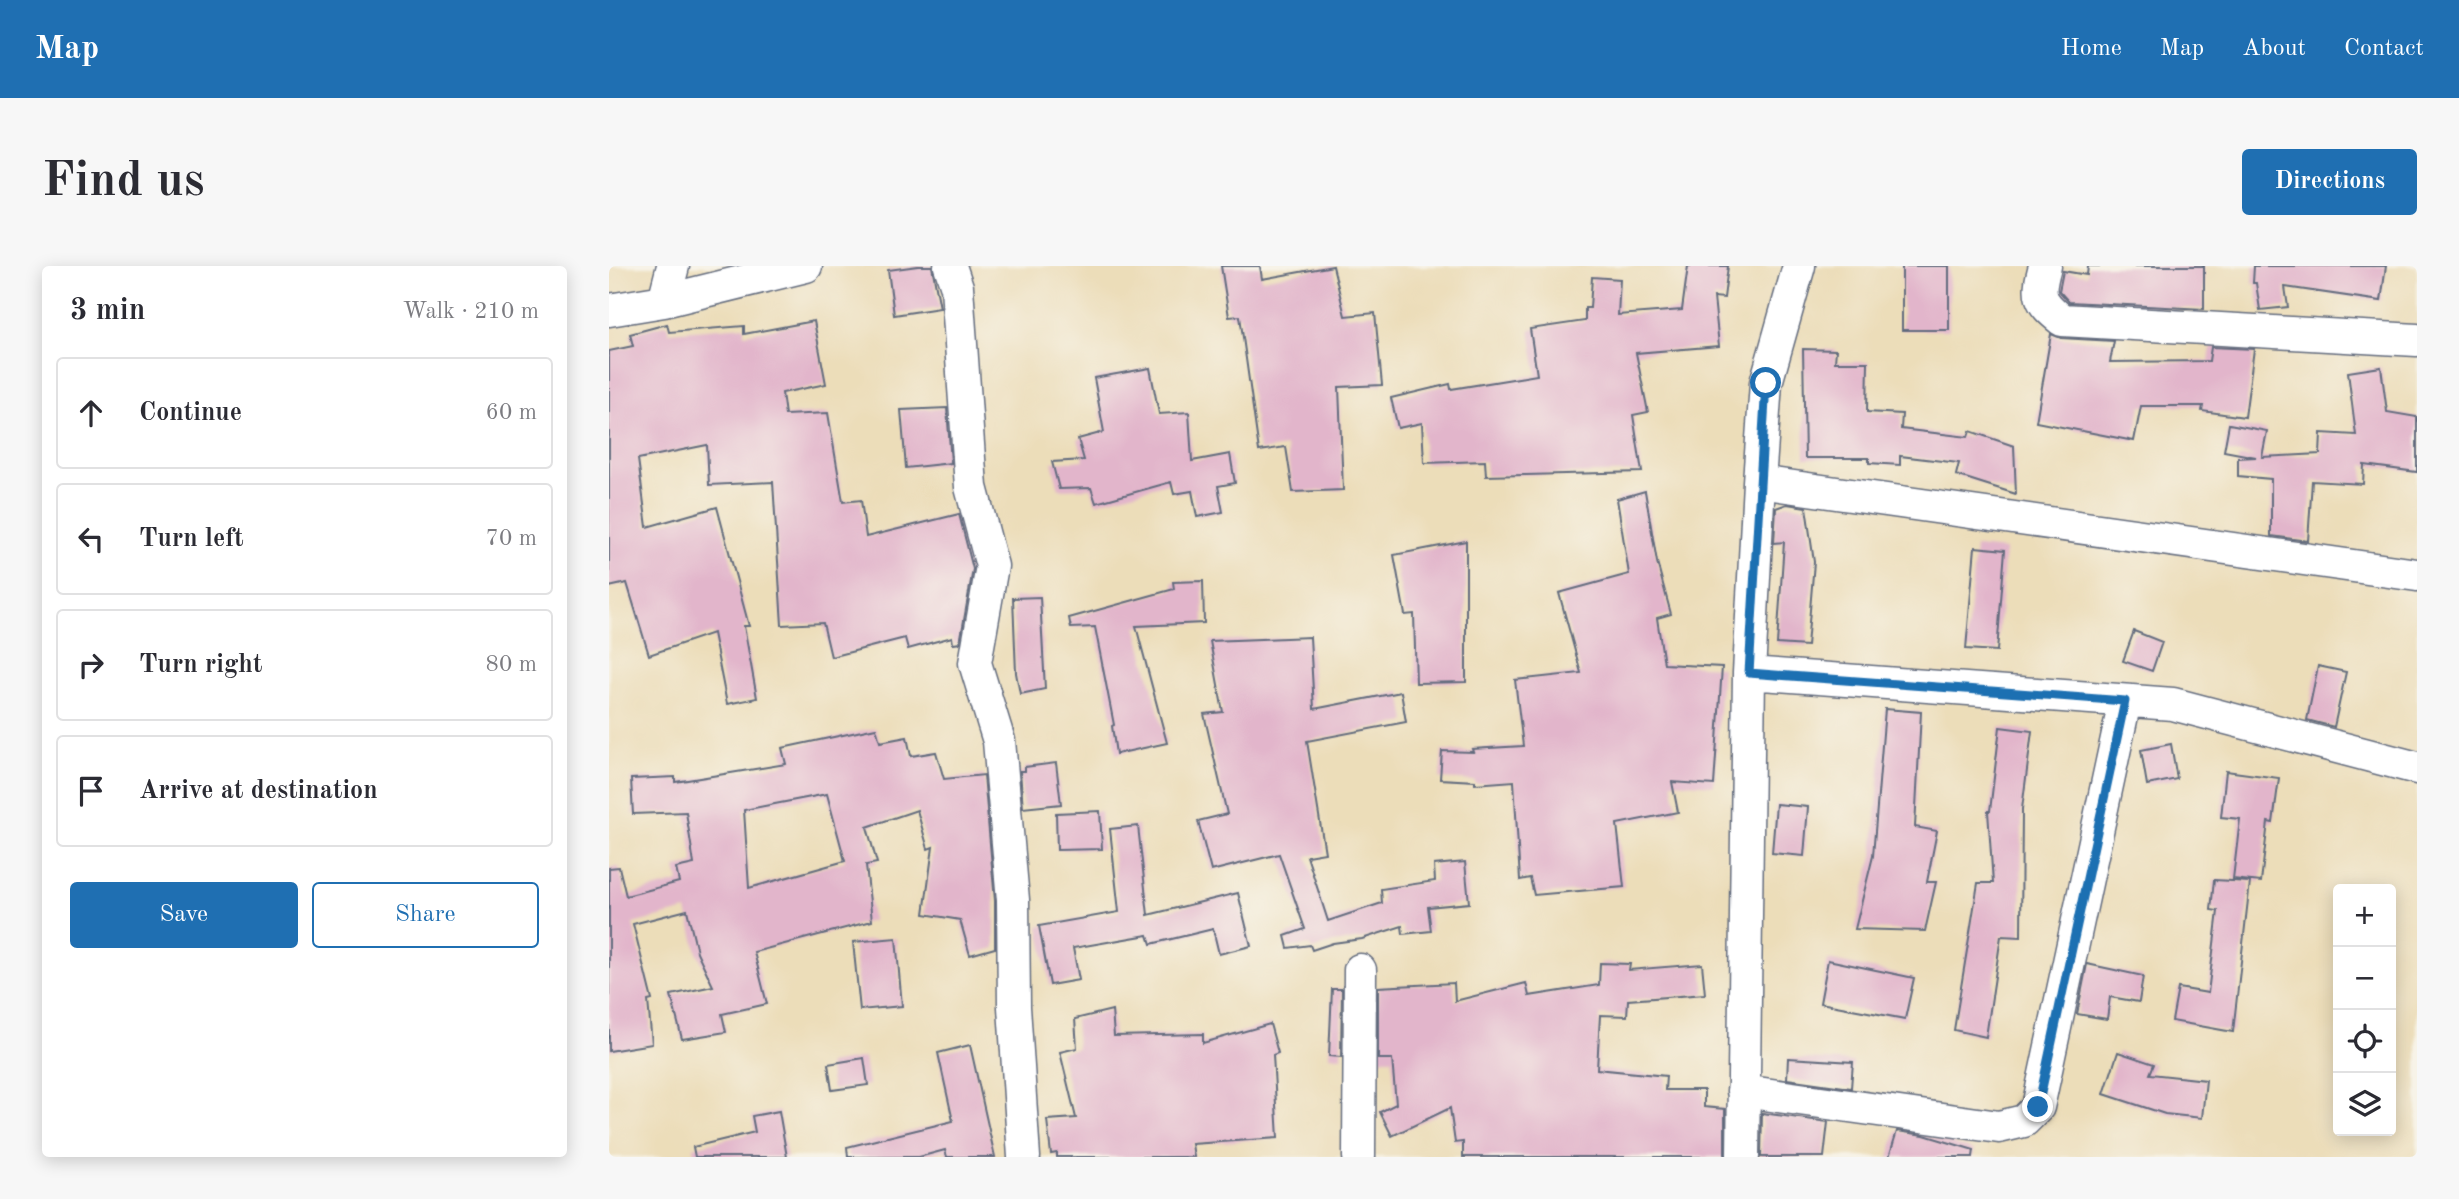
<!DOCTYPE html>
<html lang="en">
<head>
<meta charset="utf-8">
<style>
	:root { --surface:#fff; --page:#f7f7f7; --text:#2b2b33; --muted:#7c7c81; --line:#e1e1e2; --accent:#1f6fb2 }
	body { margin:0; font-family:"Old Standard TT",serif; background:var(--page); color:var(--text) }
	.controls { position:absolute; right:21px; bottom:21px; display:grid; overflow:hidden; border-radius:7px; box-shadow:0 4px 18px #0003 }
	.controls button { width:63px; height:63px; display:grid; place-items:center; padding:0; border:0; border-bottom:2px solid var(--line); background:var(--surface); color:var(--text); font:35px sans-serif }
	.stop { position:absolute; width:21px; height:21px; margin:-16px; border:5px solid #1f6fb2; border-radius:50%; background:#fff }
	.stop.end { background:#1f6fb2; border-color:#fff; box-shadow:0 2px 7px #0008 }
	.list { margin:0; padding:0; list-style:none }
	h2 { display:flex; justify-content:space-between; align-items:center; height:91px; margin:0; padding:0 28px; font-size:30px }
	h2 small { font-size:23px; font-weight:400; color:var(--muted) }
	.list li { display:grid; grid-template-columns:46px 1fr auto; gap:21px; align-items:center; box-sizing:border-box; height:112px; margin:0 14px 14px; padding:0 14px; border:2px solid var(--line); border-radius:7px }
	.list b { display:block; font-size:26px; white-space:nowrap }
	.list em { font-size:23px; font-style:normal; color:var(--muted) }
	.actions { display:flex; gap:14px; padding:21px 28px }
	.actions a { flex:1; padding:16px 0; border:2px solid var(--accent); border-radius:7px; text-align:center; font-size:24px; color:var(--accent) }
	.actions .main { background:var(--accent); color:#fff }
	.icon { flex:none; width:38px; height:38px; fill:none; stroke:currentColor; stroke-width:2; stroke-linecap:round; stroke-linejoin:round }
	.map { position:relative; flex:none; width:1808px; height:891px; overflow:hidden; border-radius:7px }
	header { display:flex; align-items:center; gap:42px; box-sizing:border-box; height:98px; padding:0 35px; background:var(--accent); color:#fff }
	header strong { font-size:33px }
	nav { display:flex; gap:38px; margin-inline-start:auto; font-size:24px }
	.intro { display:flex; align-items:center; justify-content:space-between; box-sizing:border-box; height:168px; padding:0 42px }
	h1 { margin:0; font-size:49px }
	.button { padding:18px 32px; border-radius:7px; background:var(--accent); color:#fff; font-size:24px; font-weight:700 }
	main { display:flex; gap:42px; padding:0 42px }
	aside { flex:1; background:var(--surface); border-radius:7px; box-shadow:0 4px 18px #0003 }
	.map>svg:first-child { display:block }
	.building { fill:#e2b5cb; fill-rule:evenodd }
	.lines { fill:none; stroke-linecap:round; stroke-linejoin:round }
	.minor-casing { stroke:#646c7e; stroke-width:35 }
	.minor { stroke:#fff; stroke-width:32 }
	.route { stroke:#1f6fb2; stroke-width:9 }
</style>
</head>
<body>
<header>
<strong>Map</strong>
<nav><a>Home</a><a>Map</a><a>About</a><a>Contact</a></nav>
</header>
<div class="intro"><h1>Find us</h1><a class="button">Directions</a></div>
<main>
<aside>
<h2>3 min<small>Walk · 210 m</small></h2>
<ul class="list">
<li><svg class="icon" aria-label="ahead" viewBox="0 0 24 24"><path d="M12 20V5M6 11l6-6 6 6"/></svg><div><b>Continue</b></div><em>60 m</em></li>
<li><svg class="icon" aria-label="left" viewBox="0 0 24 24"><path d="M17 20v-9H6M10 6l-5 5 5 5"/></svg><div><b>Turn left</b></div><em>70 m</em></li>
<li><svg class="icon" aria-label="right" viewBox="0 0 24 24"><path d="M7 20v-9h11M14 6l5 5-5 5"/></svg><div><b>Turn right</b></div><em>80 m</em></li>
<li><svg class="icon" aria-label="arrive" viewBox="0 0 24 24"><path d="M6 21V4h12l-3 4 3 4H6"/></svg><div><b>Arrive at destination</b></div></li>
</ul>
<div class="actions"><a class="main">Save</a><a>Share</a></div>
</aside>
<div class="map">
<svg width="1808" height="891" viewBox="0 0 1808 891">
	<rect width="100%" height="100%" fill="#f7f3e8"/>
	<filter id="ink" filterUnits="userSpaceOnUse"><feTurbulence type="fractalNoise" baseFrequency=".0143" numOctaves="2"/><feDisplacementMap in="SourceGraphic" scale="14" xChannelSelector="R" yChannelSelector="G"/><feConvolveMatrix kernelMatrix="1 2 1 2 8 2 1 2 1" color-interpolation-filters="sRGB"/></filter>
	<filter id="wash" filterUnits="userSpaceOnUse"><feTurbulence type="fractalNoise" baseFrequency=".00686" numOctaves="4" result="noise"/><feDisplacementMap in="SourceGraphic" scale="28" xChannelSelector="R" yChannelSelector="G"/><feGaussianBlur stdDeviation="1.57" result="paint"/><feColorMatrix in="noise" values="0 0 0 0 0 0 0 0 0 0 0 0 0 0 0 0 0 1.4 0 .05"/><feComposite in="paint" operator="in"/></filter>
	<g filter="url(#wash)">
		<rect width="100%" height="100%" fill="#ecddb9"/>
		<g id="blocks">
			<path class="building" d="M309 0H323L331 42 285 49 279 4Z
				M612 0H651L653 13 724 0 736 50 766 47 773 119 730 121 734 224 684 226 677 181 650 185 631 50 620 51Z
				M1079 0H1119L1115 32 1105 31 1110 80 1027 87 1039 146 1024 149 1033 206 877 210 876 195 815 197 813 157 789 162 782 132 841 118 842 123 928 109 921 63 976 55V42H981L983 11 1011 13 1009 49 1073 44Z
				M1293 0H1340V64H1293Z
				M1479 0H1595V43L1460 36 1450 25 1454 5 1478 9Z
				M1645 0H1777L1772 35 1676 21 1679 41 1651 44 1647 17H1644Z
				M205 55 217 118 173 127 176 149 219 147 234 236 252 234 257 271 350 248 364 303 351 377 344 378 343 371 299 383 296 372 222 391 214 357 173 359 164 216 100 219 98 179 29 193 38 261 108 241 140 360H135L148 432 118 438 104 367 40 389 18 317 0 321V85L24 80 21 68 58 58 60 66 135 60V68Z
				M1442 68 1452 72 1505 75 1501 96 1600 95 1602 81 1645 83 1636 151 1593 145 1594 140H1532L1525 175 1427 156Z
				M1194 83 1227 84 1226 96H1259L1258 146 1293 148 1292 163 1359 171 1361 165 1405 180 1407 228 1347 209 1350 197 1291 190V199L1260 197V192H1196Z
				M1772 101 1778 146 1808 151V206L1755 199 1754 218 1703 215 1699 275 1662 270V213L1629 210V192L1647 191 1615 185 1620 158 1658 165 1653 191 1711 188 1712 167 1747 169 1739 106Z
				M541 102 550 148 580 146 583 195 621 188 626 217 609 220 614 246 588 251 583 225 565 228 562 216 487 237 482 222 450 223 443 196 475 194 469 173 495 166 485 112Z
				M338 142 342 197 297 202 292 144Z
				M1036 225 1048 296 1062 348 1048 352 1055 398 1113 401 1105 519 1063 516 1069 546 1008 558 1015 621 925 629 921 612 911 614 905 515 866 518V515L831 513 833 485 864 486 863 483 914 480 906 414 972 407 950 327 1020 308 1008 233Z
				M1178 238 1197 241 1205 296 1198 380 1168 378 1175 276 1165 277 1167 242Z
				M857 275V416L807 417 805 348 796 349 785 289Z
				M1366 281 1396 284 1388 385 1357 383Z
				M594 315 595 357 527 360 558 477 507 488 503 460 505 459 486 361 462 362 460 352 565 323 564 316Z
				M431 331 436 423 411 428 407 407 404 332Z
				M1525 365 1553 376 1543 405 1514 395Z
				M701 371 705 443 792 426 797 456 698 475 716 587 698 590 719 655 773 637 772 623 826 615 825 599 856 596 860 637 819 641 822 665 794 668 793 660 753 673 724 677 703 684 701 679 679 682 676 670 696 663 670 588 602 605 589 555 618 548 595 448 614 446 601 375Z
				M1709 400 1737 406 1725 461 1698 454Z
				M1276 443 1312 446 1306 561 1328 565 1318 616H1327L1316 665 1246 663 1264 590Z
				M1391 461 1423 465 1413 543 1412 671 1392 670 1377 771 1345 764 1369 617H1384L1379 545H1381Z
				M267 462 271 476 298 471 302 490 327 486 335 513 375 509 386 635V682L361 689 351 654 315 648 324 581 319 583 308 544 258 561 268 597 257 599 263 655 145 686 158 738 113 748 117 766 73 773 62 729 104 720 88 686 78 644 24 658 43 734 39 735 43 778 0 785V602L10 601 17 630 70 616 67 602 85 598 77 546 24 548 22 513 66 511V516L177 498 173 482ZM218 528 236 595 140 622 135 544Z
				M1562 478 1568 513 1538 519 1532 484Z
				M447 497 452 538 414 542 411 505H416V501Z
				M1617 505 1670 512 1664 557 1659 556 1652 616 1624 613 1631 553 1612 551Z
				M1167 538 1199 541 1195 590 1163 587Z
				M491 545 493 583 448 584 447 547Z
				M529 560 539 649 629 627 642 680 610 688 604 663 542 678 539 669 464 682 470 714 441 719 430 660 510 646 501 563Z
				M1605 614 1641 616 1624 766 1563 755 1569 722 1599 727 1609 645 1602 644Z
				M287 672 293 740 251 744 244 676Z
				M1219 694 1305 712 1296 753 1211 737Z
				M991 697 1021 698 1020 704 1093 698 1096 728 1019 734 1018 750 991 749 988 803 1057 810 1056 824H1095V841L1116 843V891H854V876L846 877 841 842 783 870 771 846 787 838 783 793H769V721L845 717 846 735 917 717 920 730 990 719Z
				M1478 698 1534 710 1530 736 1501 731 1498 753 1468 748Z
				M723 723H733L732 791 720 790Z
				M503 744 505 770 594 768V777L661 758 669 787 664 789 669 872 583 878 585 891H448V887L442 888 438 854 467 852 451 786 468 782 466 753Z
				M361 779 386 891H338L336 884 310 891H239L238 881 344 855 329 787Z
				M1509 786 1545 798 1541 808 1597 814 1593 852 1556 848 1495 828Z
				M255 792 259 819 223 824 219 798Z
				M1179 792 1244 796 1242 822 1178 813Z
				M170 845 178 891H86L84 881 146 866 143 850Z
				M1153 847 1219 856 1215 891H1152Z
				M1288 865 1315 869 1365 884 1364 891H1280Z"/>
		</g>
	</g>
	<g filter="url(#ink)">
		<use href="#blocks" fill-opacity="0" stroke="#646c7e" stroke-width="2"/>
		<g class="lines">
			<defs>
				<path id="minor" d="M341 0 348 21 362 221 383 300 366 397 390 475 404 634 405 741 415 891
					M1436 0C1428 29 1429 35 1453 54L1808 74
					M55 35 64 0
					M0 44 55 35 197 0
					M1150 216 1808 309
					M1140 407 1564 438 1808 502
					M1134 825 1390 861 1415 855 1429 841 1516 435
					M750 891 751 704
					M1134 891 1140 407 1150 216 1157 117 1190 0"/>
			</defs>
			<use href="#minor" class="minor-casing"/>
			<use href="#minor" class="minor"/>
		</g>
	</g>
	<g class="lines" filter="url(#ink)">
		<path class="route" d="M1157 117 1140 407 1516 435 1429 841"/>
	</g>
</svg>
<div class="controls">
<button>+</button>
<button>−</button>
<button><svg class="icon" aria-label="locate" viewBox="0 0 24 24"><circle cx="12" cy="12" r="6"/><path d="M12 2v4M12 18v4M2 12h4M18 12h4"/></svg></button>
<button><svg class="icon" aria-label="layers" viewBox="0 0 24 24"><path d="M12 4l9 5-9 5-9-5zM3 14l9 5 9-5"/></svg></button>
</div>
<div class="stop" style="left:1157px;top:117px"></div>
<div class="stop end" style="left:1429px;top:841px"></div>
</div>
</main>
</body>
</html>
